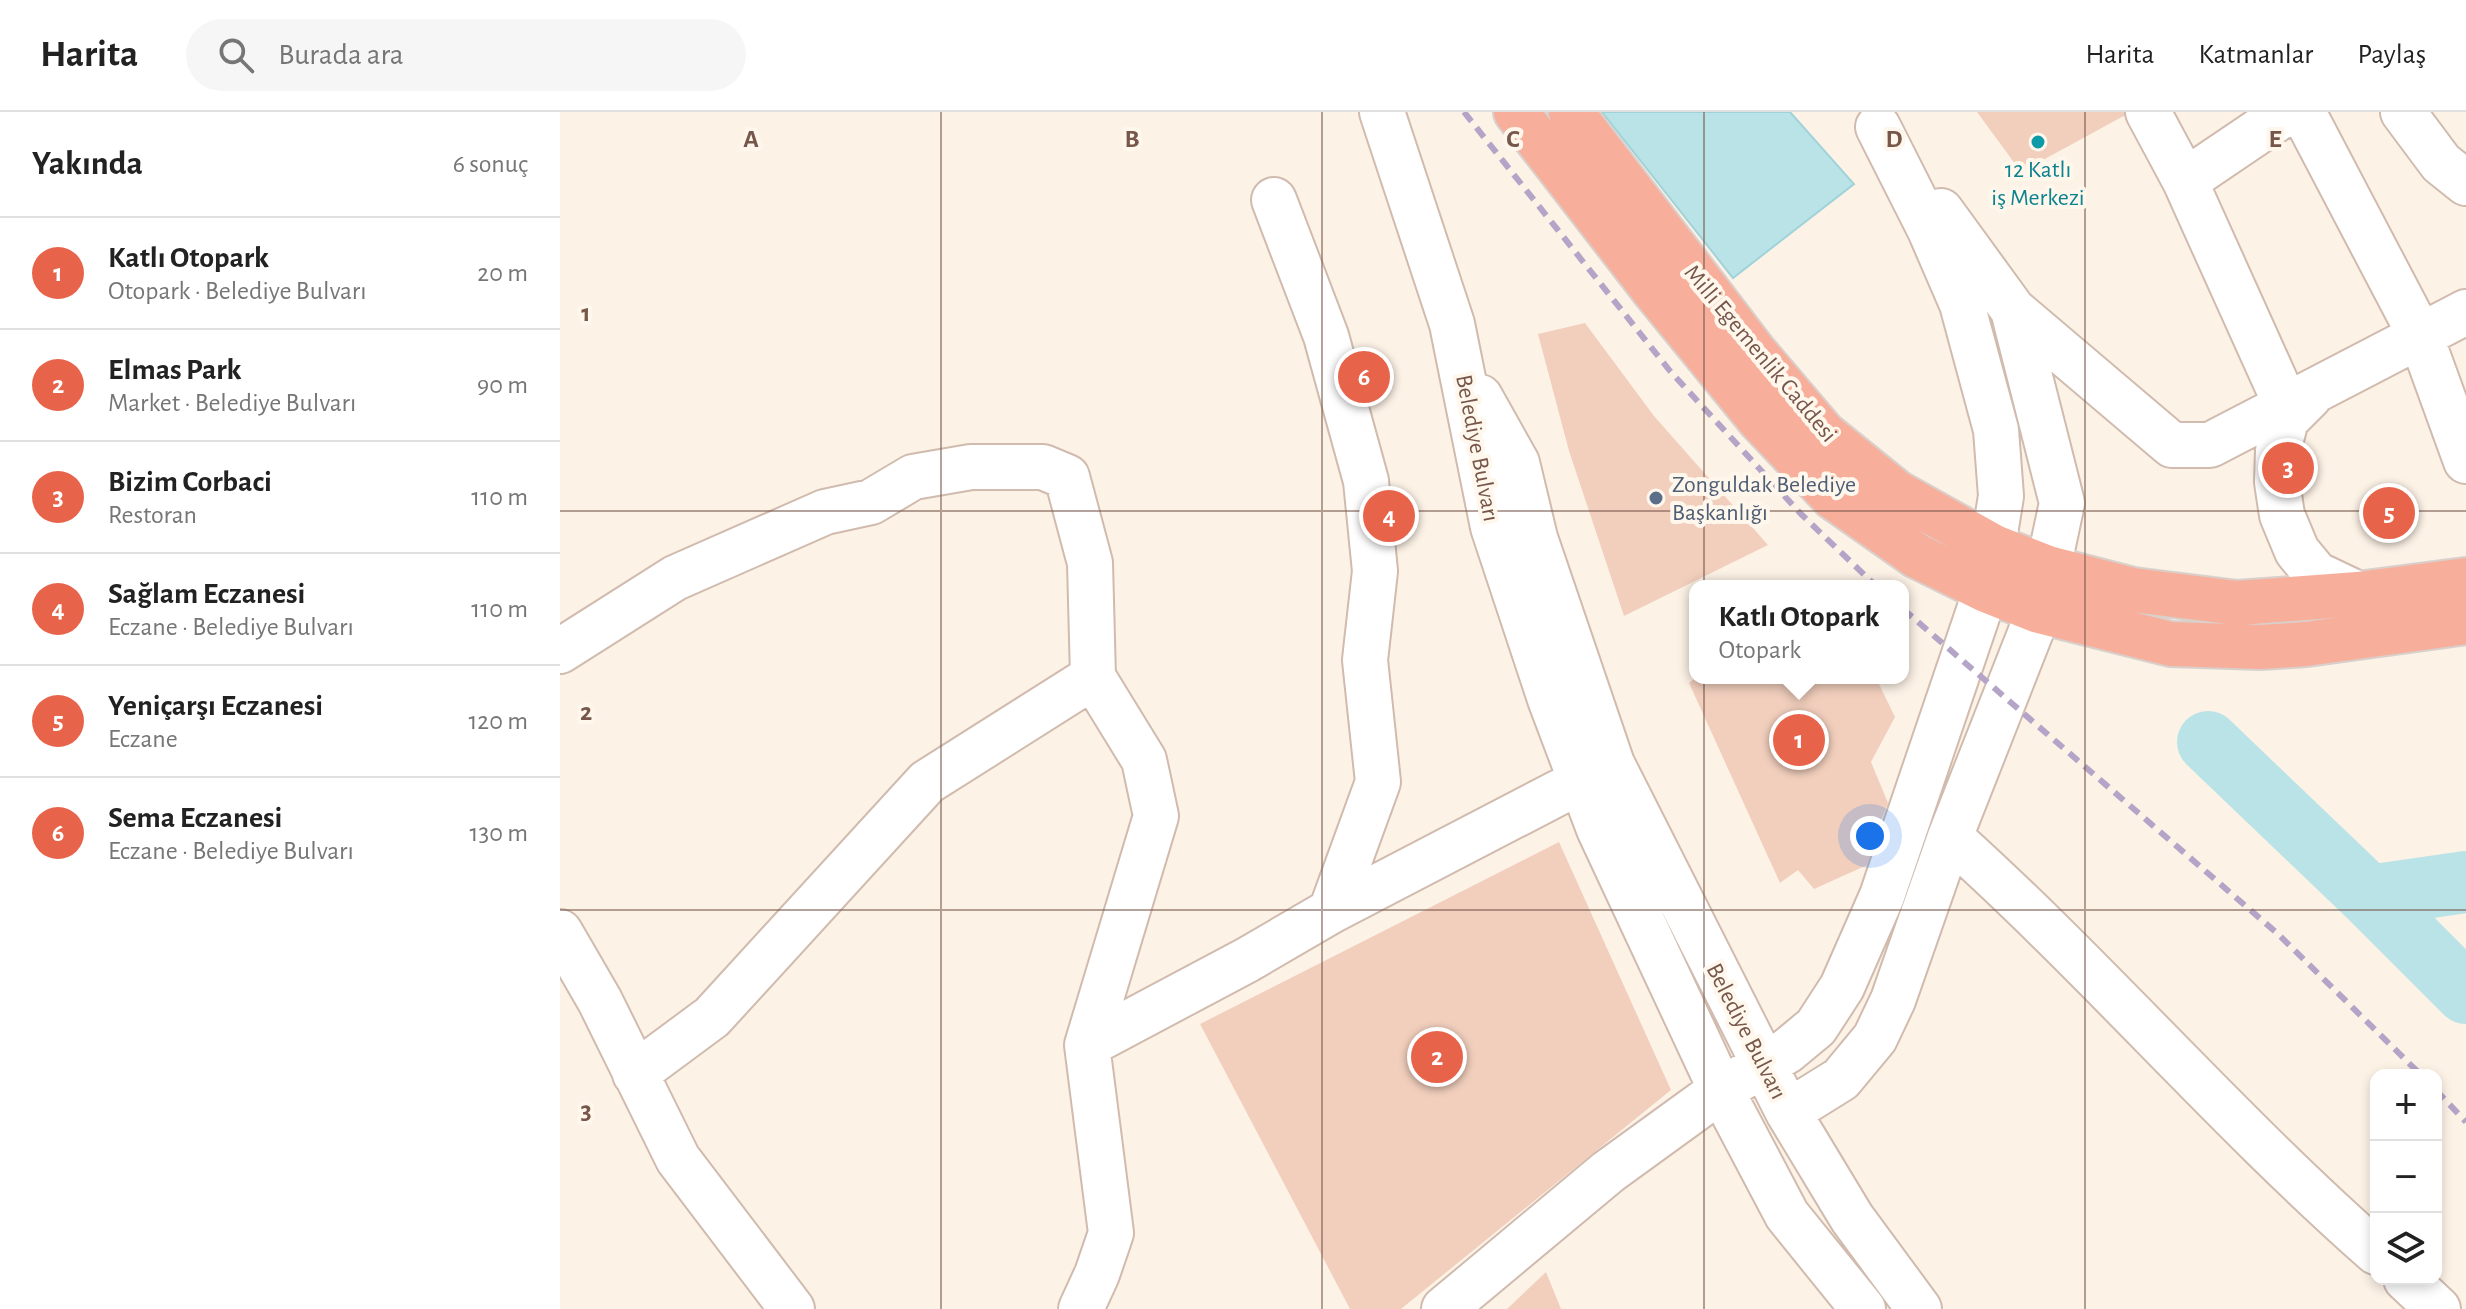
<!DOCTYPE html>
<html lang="tr">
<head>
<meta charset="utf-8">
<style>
	:root { --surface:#fff; --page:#f6f6f6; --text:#222; --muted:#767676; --line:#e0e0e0; --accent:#e7644a }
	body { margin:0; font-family:"Alegreya Sans",sans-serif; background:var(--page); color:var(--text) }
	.controls { position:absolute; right:24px; bottom:24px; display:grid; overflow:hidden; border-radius:16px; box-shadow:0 4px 12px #0003 }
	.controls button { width:72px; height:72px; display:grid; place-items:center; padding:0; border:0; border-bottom:2px solid var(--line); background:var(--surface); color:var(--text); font:40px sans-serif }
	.you { position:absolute; left:1310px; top:724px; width:28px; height:28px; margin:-20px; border:6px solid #fff; border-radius:50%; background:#1a73e8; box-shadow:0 0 0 12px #1a73e833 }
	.badge { display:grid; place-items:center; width:52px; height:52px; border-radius:50%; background:var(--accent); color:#fff; font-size:26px; font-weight:700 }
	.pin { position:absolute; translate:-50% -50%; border:4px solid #fff; box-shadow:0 2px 8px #0006 }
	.popup { position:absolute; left:1129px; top:468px; width:220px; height:104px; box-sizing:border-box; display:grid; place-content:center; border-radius:16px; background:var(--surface); filter:drop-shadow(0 2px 6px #0005); font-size:26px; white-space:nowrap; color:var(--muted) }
	.popup b { font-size:30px; color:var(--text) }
	.popup::after { content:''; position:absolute; left:50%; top:100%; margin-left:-16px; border:16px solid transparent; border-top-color:var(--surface) }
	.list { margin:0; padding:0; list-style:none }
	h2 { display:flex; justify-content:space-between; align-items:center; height:104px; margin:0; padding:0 32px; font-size:34px }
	h2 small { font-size:26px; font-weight:400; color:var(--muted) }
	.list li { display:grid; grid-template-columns:52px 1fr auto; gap:24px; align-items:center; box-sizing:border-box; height:112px; padding:0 32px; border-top:2px solid var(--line) }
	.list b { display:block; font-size:30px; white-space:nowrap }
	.list p { margin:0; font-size:26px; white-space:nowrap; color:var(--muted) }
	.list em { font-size:26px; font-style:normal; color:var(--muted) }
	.icon { flex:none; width:44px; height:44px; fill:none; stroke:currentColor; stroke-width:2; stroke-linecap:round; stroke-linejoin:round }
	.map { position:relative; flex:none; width:1906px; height:1197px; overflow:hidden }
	header { display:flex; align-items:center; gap:48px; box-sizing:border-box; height:112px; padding:0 40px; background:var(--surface); border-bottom:2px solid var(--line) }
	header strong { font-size:38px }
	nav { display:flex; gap:44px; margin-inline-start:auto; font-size:28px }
	.search { width:560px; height:72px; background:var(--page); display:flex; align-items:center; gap:20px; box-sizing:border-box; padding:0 28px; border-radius:44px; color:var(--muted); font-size:30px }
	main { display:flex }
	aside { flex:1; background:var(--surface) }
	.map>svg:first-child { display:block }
	.water { fill:#bae3e7; stroke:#a0d3d9; stroke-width:2 }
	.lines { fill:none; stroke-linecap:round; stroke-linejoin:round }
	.river { stroke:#bae3e7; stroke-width:62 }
	.building { fill:#f2cfbd }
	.minor-casing { stroke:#d0bbae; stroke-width:48 }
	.highway-casing { stroke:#d9d0cc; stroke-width:48 }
	.minor { stroke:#fff; stroke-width:44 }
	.highway { stroke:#f7af9c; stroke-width:44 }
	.rail { stroke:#b4a4c7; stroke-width:6; stroke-dasharray:12 8; stroke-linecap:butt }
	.grid { fill:none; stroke:#76574a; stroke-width:2; stroke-opacity:0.55 }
	.culture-dot { fill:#0f9aa8; stroke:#fff7ec; stroke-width:3 }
	.service-dot { fill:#5c6f8a; stroke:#fff7ec; stroke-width:3 }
	.labels { text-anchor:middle; stroke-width:8; stroke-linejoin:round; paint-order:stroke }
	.culture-label { font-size:24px; fill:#0d838f; stroke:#fff7ec }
	.street-label { font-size:24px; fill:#76574a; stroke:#fff7ec }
	.service-label { font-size:24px; fill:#4e5e75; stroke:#fff7ec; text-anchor:start }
	.grid-label { font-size:26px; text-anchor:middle; font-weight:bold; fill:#76574a; stroke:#fff7ec; stroke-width:8; stroke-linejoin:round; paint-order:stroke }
</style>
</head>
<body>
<header>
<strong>Harita</strong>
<div class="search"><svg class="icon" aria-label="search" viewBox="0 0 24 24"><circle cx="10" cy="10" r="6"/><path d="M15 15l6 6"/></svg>Burada ara</div>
<nav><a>Harita</a><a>Katmanlar</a><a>Paylaş</a></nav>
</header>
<main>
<aside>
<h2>Yakında<small>6 sonuç</small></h2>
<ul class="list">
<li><span class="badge">1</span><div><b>Katlı Otopark</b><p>Otopark · Belediye Bulvarı</p></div><em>20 m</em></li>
<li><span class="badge">2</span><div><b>Elmas Park</b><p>Market · Belediye Bulvarı</p></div><em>90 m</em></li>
<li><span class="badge">3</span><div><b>Bizim Corbaci</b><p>Restoran</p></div><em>110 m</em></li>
<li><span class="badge">4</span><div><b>Sağlam Eczanesi</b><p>Eczane · Belediye Bulvarı</p></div><em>110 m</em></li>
<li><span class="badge">5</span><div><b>Yeniçarşı Eczanesi</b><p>Eczane</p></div><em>120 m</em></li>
<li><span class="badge">6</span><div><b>Sema Eczanesi</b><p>Eczane · Belediye Bulvarı</p></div><em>130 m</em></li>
</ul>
</aside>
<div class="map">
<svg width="1906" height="1197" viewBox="0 0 1906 1197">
	<rect width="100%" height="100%" fill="#fdf2e6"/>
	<path class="water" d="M1042 0H1230L1294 72 1173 166Z"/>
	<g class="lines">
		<path class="river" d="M1648 630 1809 784 1906 881
			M1809 784 1906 770"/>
	</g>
	<path class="building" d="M1417 0H1571L1461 60Z
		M1025 211 1094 304 1208 433 1064 504 1009 339 978 222Z
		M1135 566H1316L1335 605 1311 650 1328 691 1315 723 1325 745 1254 777 1238 758 1220 771 1129 571Z
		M999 730 1111 978 841 1197H790L640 912Z
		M986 1160 1001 1197H947Z"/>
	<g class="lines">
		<defs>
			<path id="minor" d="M822 0 892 212 933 415 990 587 1039 717 1161 978 1227 1103 1303 1197
				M1588 0 1625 69 1726 293
				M1743 0 1861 225 1906 349
				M1843 0 1881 51 1906 71
				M1625 69 1727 0
				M714 88 766 224 806 369 815 459 805 548 818 670 771 799
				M1381 99 1453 198 1612 333H1650L1906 200
				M1750 284 1726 308 1718 339 1717 370 1722 403 1737 439 1756 462 1798 482
				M920 285 957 351 975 426 1052 652 1228 1000 1292 1106 1359 1197
				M0 539 115 466 265 400 311 390 353 365 411 355H483L507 365 530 451 533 565 584 648 596 704 527 933
				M1390 725C1538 858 1667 1009 1816 1140
				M0 820 40 889 118 1047 232 1197
				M75 962 152 905 367 670 533 565
				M1228 1000 1281 967 1315 926 1333 888 1390 725 1479 499 1502 391 1453 198
				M1846 1167 1878 1197
				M521 1197 537 1162 551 1121 527 933 687 848 771 799 1044 657
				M884 1197 1048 1060 1161 978 1227 939 1256 915 1282 875 1322 784 1426 478 1441 384 1436 318 1402 192 1370 118 1318 15"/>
			<path id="highway" d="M956 0 1093 177 1200 308 1273 385 1357 444 1426 478 1479 499 1611 532 1701 535 1746 532 1906 510
				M1011 0 1195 241 1264 322 1337 381 1434 435 1488 456 1573 478 1677 491 1798 482 1906 468"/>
		</defs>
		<use href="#minor" class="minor-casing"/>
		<use href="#highway" class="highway-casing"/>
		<use href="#minor" class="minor"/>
		<use href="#highway" class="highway"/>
		<path class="rail" d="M904 0 1110 259 1241 402 1316 474
			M1343 497 1718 822 1861 963
			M1876 978 1906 1010"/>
	</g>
	<path class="grid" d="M381 0V1197M762 0V1197M1144 0V1197M1525 0V1197M0 399H1906M0 798H1906"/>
	<circle class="culture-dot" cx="1478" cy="30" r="8"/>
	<circle class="service-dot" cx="1096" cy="386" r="8"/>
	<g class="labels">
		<g class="culture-label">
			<text x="1478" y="65">12 Katlı<tspan x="1478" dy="28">iş Merkezi</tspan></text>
		</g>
		<g class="street-label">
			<text transform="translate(1201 241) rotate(50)" y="8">Milli Egemenlik Caddesi</text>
			<text transform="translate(918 336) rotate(79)" y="8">Belediye Bulvarı</text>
			<text transform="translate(1187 919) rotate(63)" y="8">Belediye Bulvarı</text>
		</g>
		<g class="service-label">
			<text x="1112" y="380">Zonguldak Belediye<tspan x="1112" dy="28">Başkanlığı</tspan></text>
		</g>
	</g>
	<g class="grid-label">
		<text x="191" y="35">A</text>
		<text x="572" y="35">B</text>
		<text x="953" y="35">C</text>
		<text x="1334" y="35">D</text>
		<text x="1715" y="35">E</text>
		<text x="26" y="209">1</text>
		<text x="26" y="608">2</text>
		<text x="26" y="1007">3</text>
	</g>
</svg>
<div class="controls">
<button>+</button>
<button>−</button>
<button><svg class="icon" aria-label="layers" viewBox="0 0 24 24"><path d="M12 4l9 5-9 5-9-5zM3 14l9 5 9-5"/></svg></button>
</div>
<div class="you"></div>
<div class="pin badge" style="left:1239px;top:628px">1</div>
<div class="popup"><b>Katlı Otopark</b>Otopark</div>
<div class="pin badge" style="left:877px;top:945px">2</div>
<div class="pin badge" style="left:1728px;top:356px">3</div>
<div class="pin badge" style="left:829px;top:404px">4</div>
<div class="pin badge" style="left:1829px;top:401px">5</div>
<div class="pin badge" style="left:804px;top:265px">6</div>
</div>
</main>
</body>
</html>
